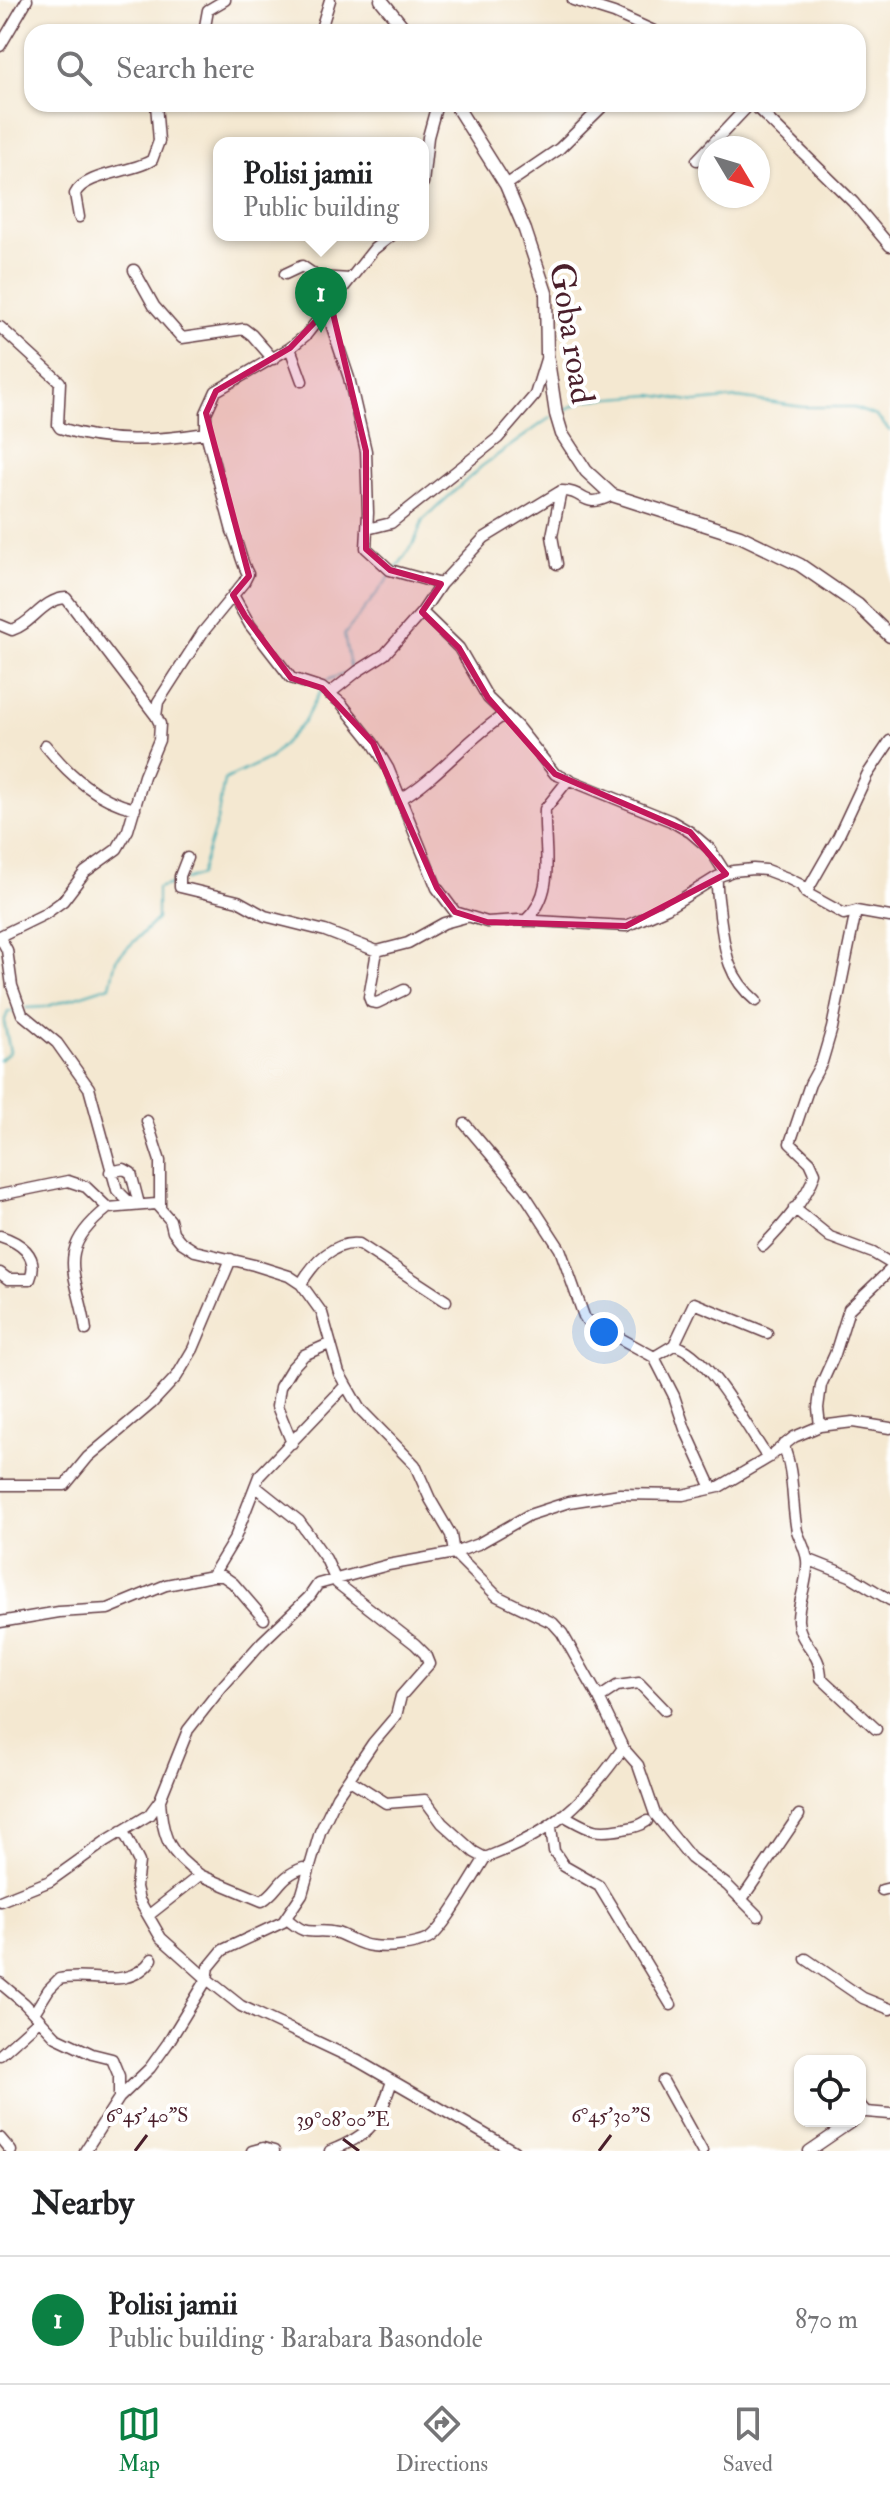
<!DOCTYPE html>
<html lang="en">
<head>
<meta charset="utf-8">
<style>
	:root { --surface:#fff; --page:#f6f6f6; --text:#202124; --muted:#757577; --line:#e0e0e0; --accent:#0b8043 }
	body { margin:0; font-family:"IM FELL Double Pica",serif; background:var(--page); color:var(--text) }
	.controls { position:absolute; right:24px; bottom:24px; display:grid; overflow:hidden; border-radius:16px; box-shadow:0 2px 6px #0004 }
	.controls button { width:72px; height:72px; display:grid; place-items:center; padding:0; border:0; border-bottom:2px solid var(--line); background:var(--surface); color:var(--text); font:40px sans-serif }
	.compass { position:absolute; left:698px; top:136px; width:72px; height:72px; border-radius:50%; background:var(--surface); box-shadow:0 2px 6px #0004; rotate:128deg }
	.you { position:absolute; left:604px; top:1332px; width:28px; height:28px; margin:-20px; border:6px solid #fff; border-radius:50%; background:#1a73e8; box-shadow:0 0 0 12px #1a73e833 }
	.badge { display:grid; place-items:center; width:52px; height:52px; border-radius:50%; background:var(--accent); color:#fff; font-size:26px; font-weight:700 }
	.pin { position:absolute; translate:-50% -66px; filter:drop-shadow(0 2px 4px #0008) }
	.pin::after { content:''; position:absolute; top:42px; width:28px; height:24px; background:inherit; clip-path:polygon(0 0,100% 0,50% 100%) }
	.popup { position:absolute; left:213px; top:137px; width:216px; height:104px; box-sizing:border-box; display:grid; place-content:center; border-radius:16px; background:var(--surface); filter:drop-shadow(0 2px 6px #0005); font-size:26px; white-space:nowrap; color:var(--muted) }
	.popup b { font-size:30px; color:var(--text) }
	.popup::after { content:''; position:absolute; left:50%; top:100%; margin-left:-16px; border:16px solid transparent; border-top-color:var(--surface) }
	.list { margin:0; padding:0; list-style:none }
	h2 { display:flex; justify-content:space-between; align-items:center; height:104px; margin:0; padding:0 32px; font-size:34px }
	h2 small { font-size:26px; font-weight:400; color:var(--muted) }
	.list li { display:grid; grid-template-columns:52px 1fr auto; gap:24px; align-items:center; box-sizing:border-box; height:128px; padding:0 32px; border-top:2px solid var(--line) }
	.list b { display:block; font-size:30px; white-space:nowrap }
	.list p { margin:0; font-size:26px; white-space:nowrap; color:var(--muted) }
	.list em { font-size:26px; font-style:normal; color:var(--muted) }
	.icon { flex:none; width:44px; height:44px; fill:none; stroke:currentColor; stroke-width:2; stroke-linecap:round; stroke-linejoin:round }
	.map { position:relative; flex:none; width:890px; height:2151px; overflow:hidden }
	.search { position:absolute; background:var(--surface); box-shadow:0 2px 6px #0004; left:24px; right:24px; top:24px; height:88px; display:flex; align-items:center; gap:20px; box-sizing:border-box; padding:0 28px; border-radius:24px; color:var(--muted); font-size:30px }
	.sheet { height:232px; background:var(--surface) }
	nav { display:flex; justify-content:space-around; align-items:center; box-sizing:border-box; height:112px; border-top:2px solid var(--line); background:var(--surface); font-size:22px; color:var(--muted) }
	nav a { display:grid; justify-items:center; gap:4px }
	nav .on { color:var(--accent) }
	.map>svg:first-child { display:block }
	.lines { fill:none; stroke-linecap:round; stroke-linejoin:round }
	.stream { stroke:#39abb4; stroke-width:2 }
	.minor-casing { stroke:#643d44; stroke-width:13 }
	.major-casing { stroke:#643d44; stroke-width:15 }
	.minor { stroke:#fff; stroke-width:10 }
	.major { stroke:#fff; stroke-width:12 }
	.marked { fill:#c2185b; fill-opacity:0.2; stroke:#c2185b; stroke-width:6; stroke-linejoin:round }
	.ticks { fill:none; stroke:#4a1f2b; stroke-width:3 }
	.labels { text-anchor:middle; stroke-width:8; stroke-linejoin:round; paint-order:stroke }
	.street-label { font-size:34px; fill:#4a1f2b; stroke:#fff }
	.ticks-label { font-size:20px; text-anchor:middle; fill:#4a1f2b; stroke:#fff; stroke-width:8; stroke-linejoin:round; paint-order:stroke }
</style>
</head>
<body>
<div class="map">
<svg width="890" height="2151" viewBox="0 0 890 2151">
	<rect width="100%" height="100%" fill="#fff"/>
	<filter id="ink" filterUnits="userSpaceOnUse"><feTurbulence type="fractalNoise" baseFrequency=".0125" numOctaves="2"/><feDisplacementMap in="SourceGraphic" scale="16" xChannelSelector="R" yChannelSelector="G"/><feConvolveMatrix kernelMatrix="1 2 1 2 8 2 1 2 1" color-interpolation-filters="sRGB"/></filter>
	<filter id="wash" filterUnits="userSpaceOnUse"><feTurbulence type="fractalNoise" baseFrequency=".006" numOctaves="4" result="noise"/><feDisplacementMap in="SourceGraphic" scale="32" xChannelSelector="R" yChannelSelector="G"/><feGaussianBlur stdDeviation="1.8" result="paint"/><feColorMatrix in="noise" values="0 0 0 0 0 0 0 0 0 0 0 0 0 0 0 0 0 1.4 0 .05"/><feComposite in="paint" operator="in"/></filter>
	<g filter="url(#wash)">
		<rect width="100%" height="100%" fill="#f4e8d1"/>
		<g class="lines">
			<path class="stream" d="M560 412 586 400 652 395 696 402 738 398 803 407H851L876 416 890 431
				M396 569 415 541 423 520 482 466 551 417
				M324 685 327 680 351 671 344 635 392 574
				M185 880 200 875 217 821 224 780 270 758 303 723 321 690
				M26 1008 45 1007 110 986 116 959 157 919V888L175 883
				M0 1060 10 1052 4 1022 8 1012 16 1010"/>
		</g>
	</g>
	<g filter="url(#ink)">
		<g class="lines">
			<defs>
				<path id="minor" d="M573 0 614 13 656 32
					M204 32 208 10 225 0
					M320 32 330 0
					M0 46 27 0
					M753 104 853 202 890 246
					M697 160 750 104
					M423 183 428 137 437 104
					M506 185 559 149 605 104
					M79 217 75 194C84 173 135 172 152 160L159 141 156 104
					M134 270 154 306 182 338 244 329 252 335 273 359
					M285 274 302 266 318 277 350 279
					M331 305 332 327 349 378 366 451 368 513 366 548 390 570 441 584
					M0 327 60 382 58 425 60 428C109 444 156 441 206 433
					M290 348 302 381
					M612 495C582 511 586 490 561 491L484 538 441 584 422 612 459 648 488 698 517 726 555 774 671 821 690 832 710 849 726 874
					M367 529 391 523 498 438 535 395 547 356
					M557 564 552 536 561 491
					M233 595 250 625 291 678 322 688 341 703 373 743 388 768 437 888 455 912 487 922 519 920 626 926 667 908 717 877 733 871 753 869 766 870 787 878 801 885 806 893 844 914 856 911 890 917
					M0 625 12 630C32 624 43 599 66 598L156 716
					M329 694 358 671 385 654 422 612
					M45 745C70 776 97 800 135 809
					M401 799C439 776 467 739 504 715
					M187 858 180 876V887L238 901 265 916 325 931 377 951 408 943 444 923 466 917
					M717 877C716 891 719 903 720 916 725 951 727 977 756 1001
					M806 893 838 837 867 775 890 741
					M525 921C558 892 543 847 545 809L569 779
					M0 936 45 914 63 901 85 872 117 849 128 830 144 776 159 740 160 724 156 716 158 702 203 632 244 582 248 574C240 560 239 545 232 531L206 433V413L216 391 290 348 306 335 374 249 392 235
					M0 937 7 950 12 986 22 1014 57 1043 89 1088 117 1190 132 1205
					M377 951 369 997 371 1002 377 1003 404 990
					M147 1121 160 1161V1207
					M465 1124 525 1195 560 1249 585 1319 654 1357 674 1396 685 1429 712 1488
					M110 1172 124 1169 131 1173 139 1204
					M0 1195 68 1181 86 1187 108 1208 156 1204 170 1220 173 1232 181 1242 195 1251 254 1265 289 1276 301 1284 322 1313 339 1373 359 1408 415 1465 430 1499 451 1535 454 1553 497 1596 553 1623 562 1633 599 1698 623 1748 638 1765 655 1814 691 1858 727 1885 758 1916
					M794 1208 830 1237 873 1253 890 1263
					M0 1236C19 1242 40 1255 30 1279H8L0 1273
					M763 1246C781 1228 808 1197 815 1173L810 1162 790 1143 810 1084 822 1062 832 1028 856 911
					M301 1284C313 1263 334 1241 359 1244L446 1301
					M86 1330C78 1274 52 1252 108 1208
					M674 1345 694 1303 767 1333
					M654 1357 674 1345C708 1353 747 1428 768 1458
					M820 1426 818 1408 821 1385 835 1354 849 1309 890 1270
					M292 1443 277 1406 280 1387 291 1369 304 1355 329 1344
					M783 1445C795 1473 791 1502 797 1531 800 1540 806 1550 807 1560 809 1581 797 1603 798 1621 800 1645 821 1651 821 1678L876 1729
					M0 1485H65L88 1457 151 1404 177 1376 193 1349 231 1259
					M807 1559 850 1576 890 1600
					M212 1576 235 1538 259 1476 346 1385
					M0 1622 59 1612 108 1609 166 1585 212 1576H223L233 1583 264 1619
					M599 1698 617 1686 639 1683 665 1710
					M350 1780 386 1803 425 1800 442 1823 474 1852 485 1858C553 1832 581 1807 623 1748
					M160 1800C162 1837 169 1854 200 1875
					M563 1815C590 1830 593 1834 623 1829 633 1827 638 1827 647 1821
					M551 1827 554 1851 564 1866 599 1886 671 2005
					M121 1831 127 1838 139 1862 136 1887 139 1900 161 1938 207 1979 241 2006 358 2061 514 2151
					M882 1890 890 1888
					M742 1899 799 1815
					M0 1901 50 1881 106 1841 149 1815 160 1800 188 1730 221 1688 262 1642 309 1597 318 1584 388 1565 454 1553 478 1544 529 1515 569 1502 620 1494 683 1495 719 1487 768 1458 794 1437 820 1426 853 1422 890 1428
					M149 1915 200 1875 262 1901C280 1890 278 1877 303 1868L307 1870
					M286 1918C310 1940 311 1927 337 1933 349 1937 359 1945 372 1946 387 1948 414 1946 428 1939 442 1932 474 1875 485 1858
					M806 1959 863 1998 890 2009
					M0 1983 24 2003 56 2037 92 2054 112 2059 119 2076V2098
					M34 2013 49 1989 59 1979C91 1972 129 1992 152 1959
					M0 2055 39 2020
					M663 2081 702 2151
					M860 2105 866 2112 890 2114
					M0 2138 11 2151
					M85 2151 119 2098 150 2068 168 2043 207 1979 209 1967 223 1950 283 1922 302 1894 320 1832 337 1796 373 1743 396 1716 401 1696 429 1664 425 1654 415 1644 337 1583 326 1559 299 1521 255 1486
					M252 2151 263 2148 274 2151
					M330 2151C372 2134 378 2123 392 2081
					M809 2151 853 2121"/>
				<path id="major" d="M381 0 407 32
					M455 104 506 185 525 230 546 293 547 354 556 414 562 434 586 471 612 495 740 536 800 565 858 605 890 636"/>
			</defs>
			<use href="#minor" class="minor-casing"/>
			<use href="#major" class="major-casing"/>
			<use href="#minor" class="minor"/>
			<use href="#major" class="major"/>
		</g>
	</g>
	<path class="marked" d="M331 305 366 451V549L390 570 441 584 422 612 459 648 488 698 555 774 690 832 726 874 626 926 487 922 455 912 437 888 373 743 322 688 291 678 245 616 233 595 249 576 206 413 216 391 290 348Z"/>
	<path class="ticks" d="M343 2139 359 2151M135 2151 147 2135M599 2151 611 2135"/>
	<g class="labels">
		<g class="street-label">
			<text transform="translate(573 333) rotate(81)" y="12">Goba road</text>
		</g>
	</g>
	<g class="ticks-label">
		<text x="147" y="2122">6°45'40"S</text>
		<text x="611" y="2122">6°45'30"S</text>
		<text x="343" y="2126">39°08'00"E</text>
	</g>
</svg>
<div class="controls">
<button><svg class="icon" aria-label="locate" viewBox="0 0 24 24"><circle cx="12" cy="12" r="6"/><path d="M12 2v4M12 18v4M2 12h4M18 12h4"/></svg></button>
</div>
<svg class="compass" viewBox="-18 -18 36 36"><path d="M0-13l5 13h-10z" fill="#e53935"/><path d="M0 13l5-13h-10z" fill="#757577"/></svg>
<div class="you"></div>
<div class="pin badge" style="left:321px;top:333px">1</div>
<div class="popup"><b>Polisi jamii</b>Public building</div>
<div class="search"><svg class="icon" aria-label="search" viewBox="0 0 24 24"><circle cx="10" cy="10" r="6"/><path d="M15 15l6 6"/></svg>Search here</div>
</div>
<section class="sheet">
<h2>Nearby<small></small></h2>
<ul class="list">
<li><span class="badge">1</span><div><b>Polisi jamii</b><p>Public building · Barabara Basondole</p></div><em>870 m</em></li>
</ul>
</section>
<nav>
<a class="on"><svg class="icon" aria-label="map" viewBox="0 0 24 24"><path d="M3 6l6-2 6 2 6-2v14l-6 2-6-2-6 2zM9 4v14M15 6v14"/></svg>Map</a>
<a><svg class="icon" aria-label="directions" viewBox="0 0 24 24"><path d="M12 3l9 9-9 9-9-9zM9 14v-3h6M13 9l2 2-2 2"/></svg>Directions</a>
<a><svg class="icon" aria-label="saved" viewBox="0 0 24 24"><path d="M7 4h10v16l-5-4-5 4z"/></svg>Saved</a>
</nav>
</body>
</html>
